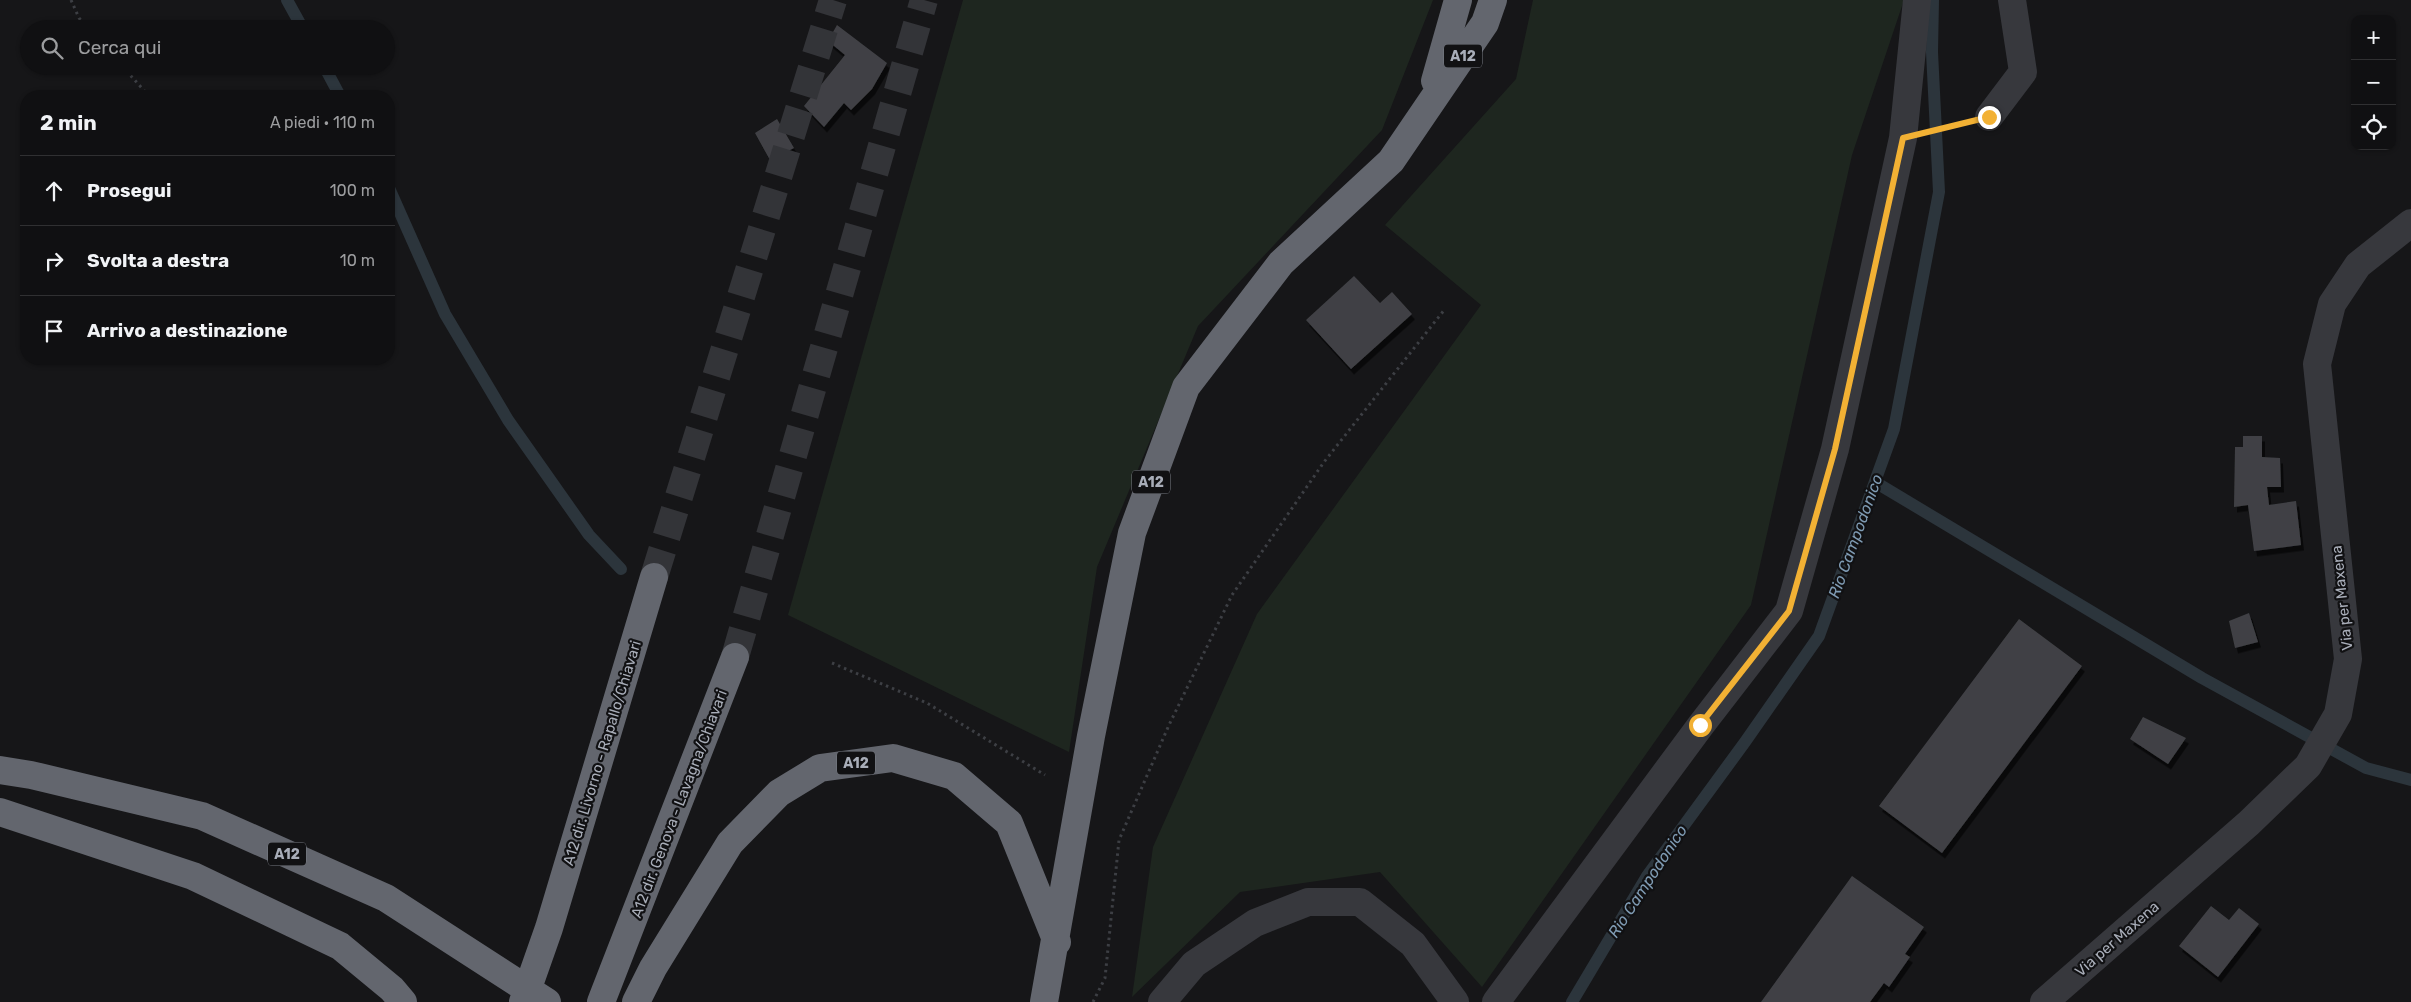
<!DOCTYPE html>
<html lang="it">
<head>
<meta charset="utf-8">
<style>
	:root { --surface:#101012; --page:#19191b; --text:#f1f3f6; --muted:#9c9d9f; --line:#303032 }
	body { margin:0; font-family:Rubik,sans-serif; background:var(--page); color:var(--text) }
	.controls { position:absolute; right:15px; top:15px; display:grid; overflow:hidden; border-radius:10px; box-shadow:0 1px 4px #0004 }
	.controls button { width:45px; height:45px; display:grid; place-items:center; padding:0; border:0; border-bottom:1px solid var(--line); background:var(--surface); color:var(--text); font:25px sans-serif }
	.stop { position:absolute; width:15px; height:15px; margin:-11px; border:4px solid #f2b134; border-radius:50%; background:#fff }
	.stop.end { background:#f2b134; border-color:#fff; box-shadow:0 1px 5px #0008 }
	.list { margin:0; padding:0; list-style:none }
	h2 { display:flex; justify-content:space-between; align-items:center; height:65px; margin:0; padding:0 20px; font-size:21px }
	h2 small { font-size:16px; font-weight:400; color:var(--muted) }
	.list li { display:grid; grid-template-columns:32px 1fr auto; gap:15px; align-items:center; box-sizing:border-box; height:70px; padding:0 20px; border-top:1px solid var(--line) }
	.list b { display:block; font-size:19px; white-space:nowrap }
	.list em { font-size:16px; font-style:normal; color:var(--muted) }
	.icon { flex:none; width:28px; height:28px; fill:none; stroke:currentColor; stroke-width:2; stroke-linecap:round; stroke-linejoin:round }
	.map { position:relative; flex:none; width:2411px; height:1002px; overflow:hidden }
	.search { position:absolute; background:var(--surface); box-shadow:0 1px 4px #0004; left:20px; top:20px; width:375px; height:55px; display:flex; align-items:center; gap:12px; box-sizing:border-box; padding:0 18px; border-radius:28px; color:var(--muted); font-size:19px }
	.panel { position:absolute; background:var(--surface); box-shadow:0 1px 4px #0004; left:20px; top:90px; width:375px; height:275px; border-radius:20px }
	.map>svg:first-child { display:block }
	.green { fill:#1e261f }
	.lines { fill:none; stroke-linecap:round; stroke-linejoin:round }
	.stream { stroke:#2c353c; stroke-width:12 }
	.building { fill:#404145; filter:url(#shadow) }
	.highway-tunnel { stroke:#333438; stroke-width:28; stroke-dasharray:28 14; stroke-linecap:butt }
	.path { stroke:#3d3f44; stroke-width:3; stroke-dasharray:2.5 4; stroke-linecap:butt }
	.minor { stroke:#37383d; stroke-width:28 }
	.highway { stroke:#63666e; stroke-width:28 }
	.route { stroke:#f2b134; stroke-width:6 }
	.labels { text-anchor:middle; stroke-width:4.5; stroke-linejoin:round; paint-order:stroke }
	.shield { fill:#111113; stroke:#7b7e86; stroke-width:1 }
	.shield-label { font-size:14px; font-weight:bold; fill:#a8adb8 }
	.street-label { font-size:15px; fill:#a8adb8; stroke:#111113 }
	.water-label { font-size:16px; font-style:italic; fill:#7f9bb3; stroke:#111113 }
</style>
</head>
<body>
<div class="map">
<svg width="2411" height="1002" viewBox="0 0 2411 1002">
	<defs>
		<filter id="shadow"><feDropShadow dx="3" dy="5.5" stdDeviation="0" flood-color="#0009"/></filter>
	</defs>
	<rect width="100%" height="100%" fill="#161618"/>
	<path class="green" d="M963 0H1433L1382 130 1198 326 1097 567 1069 752 788 615Z
		M1533 0H1904L1852 155 1751 605 1482 987 1380 872 1240 892 1132 997 1153 847 1257 614 1481 305 1385 225 1516 79Z"/>
	<g class="lines">
		<path class="stream" d="M287 0 303 29
			M324 66 340 96
			M389 188 445 314 508 420 589 535 621 569
			M1875 482 2202 678 2366 768 2411 780
			M1572 1002 1647 876 1745 742 1819 636 1894 429 1939 192 1932 52 1933 0"/>
	</g>
	<path class="building" d="M837 25 887 63 872 89 851 110 844 103 824 127 804 106 845 55 828 41Z
		M777 119 794 148 770 160 755 133Z
		M1354 276 1380 303 1392 292 1412 314 1351 369 1306 320Z
		M2243 436H2262V457L2280 458 2281 487H2267L2269 505 2296 501 2301 545 2254 551 2248 505 2234 507 2235 447H2243Z
		M2249 613 2258 642 2235 648 2229 621Z
		M2019 619 2082 666 1942 853 1879 806Z
		M2143 717 2186 738 2168 764 2130 739Z
		M1852 876 1924 927 1905 954 1910 957 1889 987 1884 983 1870 1002H1761Z
		M2211 906 2229 920 2239 908 2259 924 2218 977 2179 946Z"/>
	<g class="lines">
		<path class="highway-tunnel" d="M654 577 833 0
			M735 657 924 0"/>
		<path class="path" d="M71 0 79 18 89 29
			M122 66 149 96
			M1939 129 1955 126
			M832 663 927 703 1045 775
			M1093 1002 1105 978 1119 840 1169 725 1232 595 1324 462 1445 309"/>
		<path class="minor" d="M1989 117 2023 72 2012 0
			M1162 1002 1194 964 1255 923 1308 902H1360L1413 944 1455 1002
			M1496 1002 1701 725 1789 611 1835 449 1903 138 1917 0
			M2044 1002 2249 823 2308 766 2338 714 2348 659 2317 364 2332 304 2358 265 2411 223"/>
		<path class="highway" d="M1435 81 1458 0
			M0 770 31 775 202 816 386 898 547 1002
			M0 812 193 876 340 946 392 989 403 1002
			M523 1002 549 928 654 577
			M601 1002 735 657
			M636 1002 653 968 730 843 779 793 820 768 893 758 954 776 1009 823 1057 942
			M1044 1002 1091 736 1132 533 1186 387 1281 263 1391 161 1485 23 1493 0"/>
	</g>
	<g class="lines">
		<path class="route" d="M1700 725 1789 611 1835 449 1903 138 1989 117"/>
	</g>
	<g class="labels">
		<g class="shield">
			<rect x="1444" y="44.5" width="38" height="23" rx="4"/>
			<rect x="1132" y="470.5" width="38" height="23" rx="4"/>
			<rect x="837" y="751.5" width="38" height="23" rx="4"/>
			<rect x="268" y="842.5" width="38" height="23" rx="4"/>
		</g>
		<g class="shield-label">
			<text x="1463" y="61">A12</text>
			<text x="1151" y="487">A12</text>
			<text x="856" y="768">A12</text>
			<text x="287" y="859">A12</text>
		</g>
		<g class="street-label">
			<text transform="translate(2342 598) rotate(-96)" y="5">Via per Maxena</text>
			<text transform="translate(602 753) rotate(-73)" y="5">A12 dir. Livorno - Rapallo/Chiavari</text>
			<text transform="translate(679 804) rotate(-69)" y="5">A12 dir. Genova - Lavagna/Chiavari</text>
			<text transform="translate(2117 939) rotate(-41)" y="5">Via per Maxena</text>
		</g>
		<g class="water-label">
			<text transform="translate(1855 536) rotate(-70)" y="6">Rio Campodonico</text>
			<text transform="translate(1647 881) rotate(-57)" y="6">Rio Campodonico</text>
		</g>
	</g>
</svg>
<div class="controls">
<button>+</button>
<button>−</button>
<button><svg class="icon" aria-label="locate" viewBox="0 0 24 24"><circle cx="12" cy="12" r="6"/><path d="M12 2v4M12 18v4M2 12h4M18 12h4"/></svg></button>
</div>
<div class="stop" style="left:1700px;top:725px"></div>
<div class="stop end" style="left:1989px;top:117px"></div>
<div class="search"><svg class="icon" aria-label="search" viewBox="0 0 24 24"><circle cx="10" cy="10" r="6"/><path d="M15 15l6 6"/></svg>Cerca qui</div>
<section class="panel">
<h2>2 min<small>A piedi · 110 m</small></h2>
<ul class="list">
<li><svg class="icon" aria-label="ahead" viewBox="0 0 24 24"><path d="M12 20V5M6 11l6-6 6 6"/></svg><div><b>Prosegui</b></div><em>100 m</em></li>
<li><svg class="icon" aria-label="right" viewBox="0 0 24 24"><path d="M7 20v-9h11M14 6l5 5-5 5"/></svg><div><b>Svolta a destra</b></div><em>10 m</em></li>
<li><svg class="icon" aria-label="arrive" viewBox="0 0 24 24"><path d="M6 21V4h12l-3 4 3 4H6"/></svg><div><b>Arrivo a destinazione</b></div></li>
</ul>
</section>
</div>
</body>
</html>
